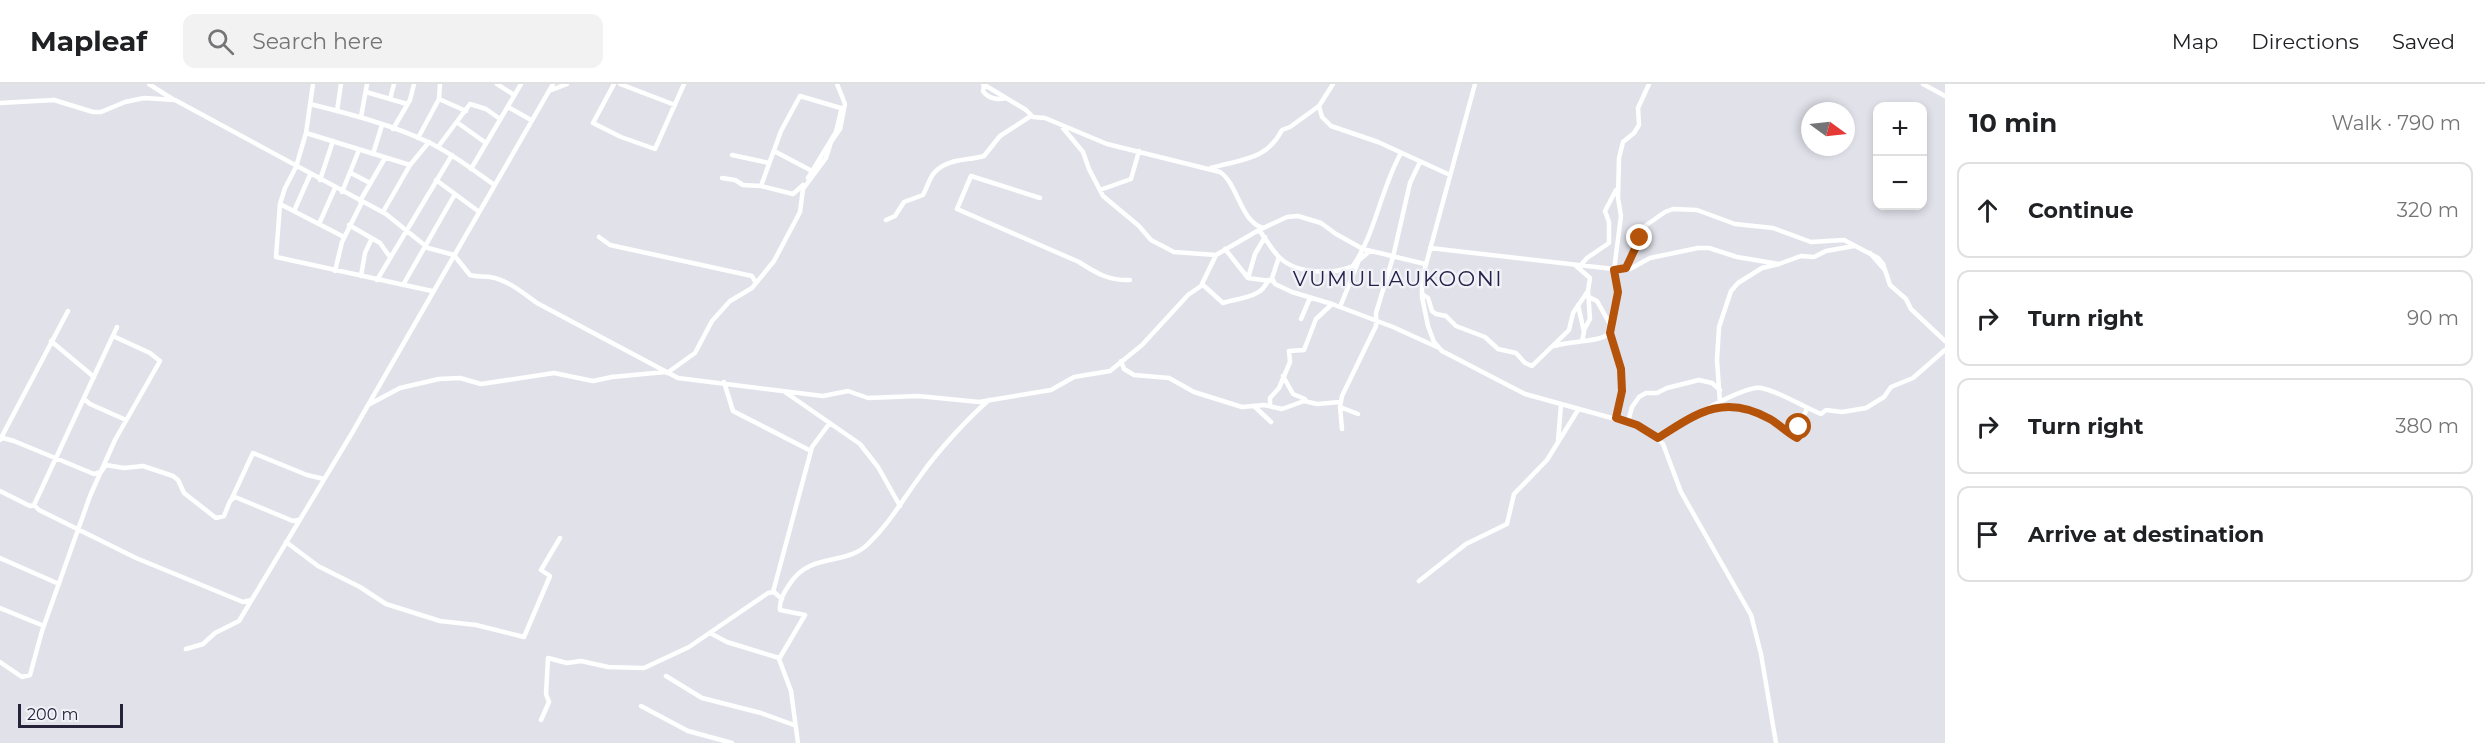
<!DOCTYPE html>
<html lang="en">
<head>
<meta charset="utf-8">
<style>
	:root { --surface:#fff; --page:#f2f2f2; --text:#202124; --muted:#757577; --line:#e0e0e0 }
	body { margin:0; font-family:Montserrat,sans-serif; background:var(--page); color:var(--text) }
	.controls { position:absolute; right:18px; top:18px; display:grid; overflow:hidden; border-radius:12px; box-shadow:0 3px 9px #0003 }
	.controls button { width:54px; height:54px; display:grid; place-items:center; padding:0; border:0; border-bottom:2px solid var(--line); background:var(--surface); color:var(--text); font:30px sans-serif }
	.compass { position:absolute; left:1801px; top:18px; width:54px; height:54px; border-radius:50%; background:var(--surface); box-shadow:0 3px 9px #0003; rotate:105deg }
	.scale { position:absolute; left:18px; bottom:15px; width:105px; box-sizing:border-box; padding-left:6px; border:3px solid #25223a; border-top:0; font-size:16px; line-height:21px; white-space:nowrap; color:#25223a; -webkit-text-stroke:4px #f1f2f7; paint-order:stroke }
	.stop { position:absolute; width:18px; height:18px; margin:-14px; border:4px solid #b45309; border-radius:50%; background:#fff }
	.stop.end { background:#b45309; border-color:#fff; box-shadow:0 2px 6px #0008 }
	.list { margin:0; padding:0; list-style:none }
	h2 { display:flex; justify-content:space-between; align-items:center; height:78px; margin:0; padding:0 24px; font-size:26px }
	h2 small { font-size:20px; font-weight:400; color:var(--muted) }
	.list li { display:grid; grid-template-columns:39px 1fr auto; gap:18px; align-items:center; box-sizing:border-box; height:96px; margin:0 12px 12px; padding:0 12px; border:2px solid var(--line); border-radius:12px }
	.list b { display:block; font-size:22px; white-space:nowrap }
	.list em { font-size:20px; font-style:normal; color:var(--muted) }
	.icon { flex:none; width:33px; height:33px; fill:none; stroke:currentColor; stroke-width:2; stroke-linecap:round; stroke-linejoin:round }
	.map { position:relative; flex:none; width:1945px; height:659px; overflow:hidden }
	header { display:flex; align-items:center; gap:36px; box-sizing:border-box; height:84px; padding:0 30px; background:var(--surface); border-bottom:2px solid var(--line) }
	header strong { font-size:28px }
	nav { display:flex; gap:33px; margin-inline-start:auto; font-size:21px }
	.search { width:420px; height:54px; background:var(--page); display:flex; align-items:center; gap:15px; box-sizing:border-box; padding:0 21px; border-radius:12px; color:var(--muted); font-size:22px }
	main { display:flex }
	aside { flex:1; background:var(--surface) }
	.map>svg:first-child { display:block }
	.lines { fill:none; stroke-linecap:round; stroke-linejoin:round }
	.minor { stroke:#fff; stroke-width:4.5 }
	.route { stroke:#b45309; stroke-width:8 }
	.labels { text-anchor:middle; stroke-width:5; stroke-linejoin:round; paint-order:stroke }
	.quarter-label { font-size:21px; letter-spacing:1.5px; fill:#26204a; stroke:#f1f2f7 }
</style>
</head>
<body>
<header>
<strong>Mapleaf</strong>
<div class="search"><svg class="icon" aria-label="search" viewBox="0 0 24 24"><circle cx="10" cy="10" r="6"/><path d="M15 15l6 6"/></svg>Search here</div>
<nav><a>Map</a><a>Directions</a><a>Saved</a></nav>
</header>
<main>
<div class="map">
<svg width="1945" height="659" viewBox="0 0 1945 659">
	<rect width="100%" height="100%" fill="#e1e1ea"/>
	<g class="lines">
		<path class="minor" d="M149 0 174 16
			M313 0 306 49 296 83 285 104 280 120 276 173 432 207
			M497 0 514 11
			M614 0 593 39 621 53 655 65 684 0
			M620 0 675 21
			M983 0 1026 26 1033 33 1045 34 1107 60 1220 88C1238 100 1240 137 1263 144
			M1333 0 1319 22 1322 33 1331 42 1378 58 1450 91
			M1475 0 1422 195V213L1428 242 1434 258 1442 267 1525 310 1637 341 1651 348 1663 360 1681 408 1751 531 1761 570 1776 659
			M1923 0 1945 12
			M984 1 983 7C988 15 998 16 1006 14
			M549 7 567 0
			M366 8 407 20
			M390 15 394 0
			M439 15 466 27
			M0 19 54 16 93 28H101L125 18 144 14 175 16 386 130 428 164 454 171 470 191C477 193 483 192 490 193 508 196 523 209 537 219L678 294 823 312 848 307 868 314 918 312 979 318 1051 306 1074 293 1110 287 1142 261 1188 211 1201 202 1216 171 1259 146 1287 133 1298 132 1321 139 1336 150 1363 165 1425 180
			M310 20C350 30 393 41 430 59 453 70 473 86 493 100
			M508 23 531 36
			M337 27 341 0
			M361 33 367 0
			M458 39 486 59
			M1063 44 1083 68 1089 85 1103 112 1139 142 1151 156 1174 168 1216 171
			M393 45 410 16 414 0
			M306 49 410 81
			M418 54 439 15 440 0
			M438 63 470 20 486 25 500 35
			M774 67 812 87
			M373 70 382 41
			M732 71 769 79
			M1211 84C1241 75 1266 77 1282 46L1290 43 1319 22
			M471 85 521 0
			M351 89 370 99
			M722 94 735 96 743 101 761 102 793 110 803 101
			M808 94 836 48 841 27
			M320 96 333 57
			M436 96 478 127
			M761 102 781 47 800 12 844 25
			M1100 106 1131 95 1139 67
			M342 108 359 66
			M1040 114 971 92 957 125 1079 178C1096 189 1109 197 1130 196
			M360 117 385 74
			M280 120 344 153
			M294 127 310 91
			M383 128 410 81 429 58
			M886 136 895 132 904 118 923 111C927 104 929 95 934 89 947 74 967 77 984 72L1000 52 1031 32
			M319 140 335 104
			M349 141 380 159 390 173
			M1259 146C1266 155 1271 165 1279 173 1296 190 1333 191 1353 182 1376 148 1381 104 1401 69
			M599 153 610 161 752 192 756 199
			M1430 164 1622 186 1627 182 1634 169 1645 142 1665 128 1673 125 1697 126 1735 140 1773 144 1811 158 1844 156 1878 174 1883 180 1890 201 1906 215 1911 225 1945 257
			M1225 165 1248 194 1270 197
			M1870 169 1884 185
			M1279 173 1272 194 1275 200 1292 208 1332 220 1393 243 1437 263
			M1580 182 1587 174 1609 159V138L1605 127 1616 106
			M1624 185H1630L1650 174 1698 164H1709L1737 173 1779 180 1801 172 1814 173 1826 167 1854 162
			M335 187 342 158 362 118
			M361 192 365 169 372 154
			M1248 194 1255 170 1265 153
			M377 196 452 71
			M1202 200 1223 219C1239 214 1262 214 1268 196
			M403 201 455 110
			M1422 210 1428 214 1432 227 1436 230 1446 232 1456 242 1485 253 1498 265 1516 269 1525 279 1532 282 1569 246 1573 229 1588 207 1590 194 1575 181
			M1589 213 1597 217 1611 242
			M1578 221 1584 248 1582 257
			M1340 223 1359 176 1370 167
			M1301 235 1310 214
			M1584 246 1590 235 1588 207
			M51 257 94 293
			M1555 262C1571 256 1599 259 1610 249
			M1121 277 1124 285 1134 291 1169 294 1194 308 1242 323 1264 321 1282 325 1304 317 1317 320 1340 318
			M667 289 695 269 712 237 730 217 752 204 774 177 800 128 803 105 826 74 831 58 840 45 845 20 837 0
			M1283 292 1293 310 1305 315
			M724 298 733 327 811 367
			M785 308 860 360 878 383 900 422
			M84 315 90 320 126 336
			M1720 319 1717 276 1719 243 1731 207 1738 199 1762 184 1779 180
			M368 321 400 304 439 295 460 294 481 300 554 289 593 297 612 293 665 288
			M1254 322 1271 338
			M1270 322V314L1279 304 1290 278 1289 267 1304 266 1316 235 1331 221
			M1715 322 1748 326 1771 336 1797 354 1801 350 1799 341 1807 325
			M1340 323 1358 330
			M1616 334 1622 307 1621 285 1610 249 1618 208 1614 186 1621 132 1618 114 1619 74 1623 58 1634 49 1639 41 1638 24 1649 0
			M1628 338 1632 323 1639 313 1646 309H1657L1667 304 1699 296 1712 299 1720 306
			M1342 345 1340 323 1342 312 1376 242V229L1393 173 1410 99 1420 78
			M1 354 68 227
			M1658 354C1675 342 1743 301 1761 304 1781 308 1801 322 1821 330L1826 326 1842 328 1866 324 1884 313 1891 303 1913 294 1945 266
			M0 356 3 354 14 357 94 390 101 388 106 381 124 384 143 382 173 392 178 396 184 409 216 434 224 432 230 417 235 413 293 437 298 436
			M1558 357 1561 321
			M0 407 30 422 34 421 117 243
			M232 414 253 369 307 391 324 395
			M34 421 39 426 136 474 243 518 251 516
			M286 458 318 482 360 503 386 520 440 537 476 541 524 553 550 492 541 486 560 454
			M0 474 59 500
			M1419 497 1466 460 1507 440 1514 410 1547 376 1578 326
			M773 508 812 363 829 340
			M0 524 44 542
			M710 549 727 558 779 574
			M186 565 203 560 215 549 239 537 352 349 553 0
			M0 578 22 593 30 591 42 547 90 412 115 356 160 277 150 269 113 252
			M666 592 702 614 761 629 794 641
			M641 622 688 647 732 659
			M541 636 549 618 546 610 548 574 567 579 581 577 608 583 644 584 689 563 768 509 774 508 782 515
			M798 659 791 607 779 575 805 531 780 526C779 517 784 508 789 501 810 467 845 483 868 460 890 439 903 415 921 391 937 368 968 334 989 316"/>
	</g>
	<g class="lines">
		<path class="route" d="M1640 154 1626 184 1614 186 1618 208 1610 249 1621 285 1622 307 1616 334 1637 341 1658 354C1697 329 1724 309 1770 335 1779 340 1787 349 1797 354L1801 350 1799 343"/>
	</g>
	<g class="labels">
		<g class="quarter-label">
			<text x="1398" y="202">VUMULIAUKOONI</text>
		</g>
	</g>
</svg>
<div class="controls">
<button>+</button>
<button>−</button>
</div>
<svg class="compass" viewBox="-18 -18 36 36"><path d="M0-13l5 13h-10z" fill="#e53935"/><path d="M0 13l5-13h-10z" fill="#757577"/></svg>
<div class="scale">200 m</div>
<div class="stop" style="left:1799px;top:343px"></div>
<div class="stop end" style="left:1640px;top:154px"></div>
</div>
<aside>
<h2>10 min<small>Walk · 790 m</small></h2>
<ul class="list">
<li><svg class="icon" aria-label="ahead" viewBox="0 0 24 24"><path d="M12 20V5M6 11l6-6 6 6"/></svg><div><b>Continue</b></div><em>320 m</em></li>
<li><svg class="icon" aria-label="right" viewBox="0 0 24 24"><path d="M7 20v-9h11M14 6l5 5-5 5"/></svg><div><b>Turn right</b></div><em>90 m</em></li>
<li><svg class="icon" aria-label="right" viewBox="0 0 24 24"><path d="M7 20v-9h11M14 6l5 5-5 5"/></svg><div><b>Turn right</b></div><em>380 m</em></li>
<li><svg class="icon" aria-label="arrive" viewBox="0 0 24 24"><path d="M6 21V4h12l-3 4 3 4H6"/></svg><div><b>Arrive at destination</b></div></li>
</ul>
</aside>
</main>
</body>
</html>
